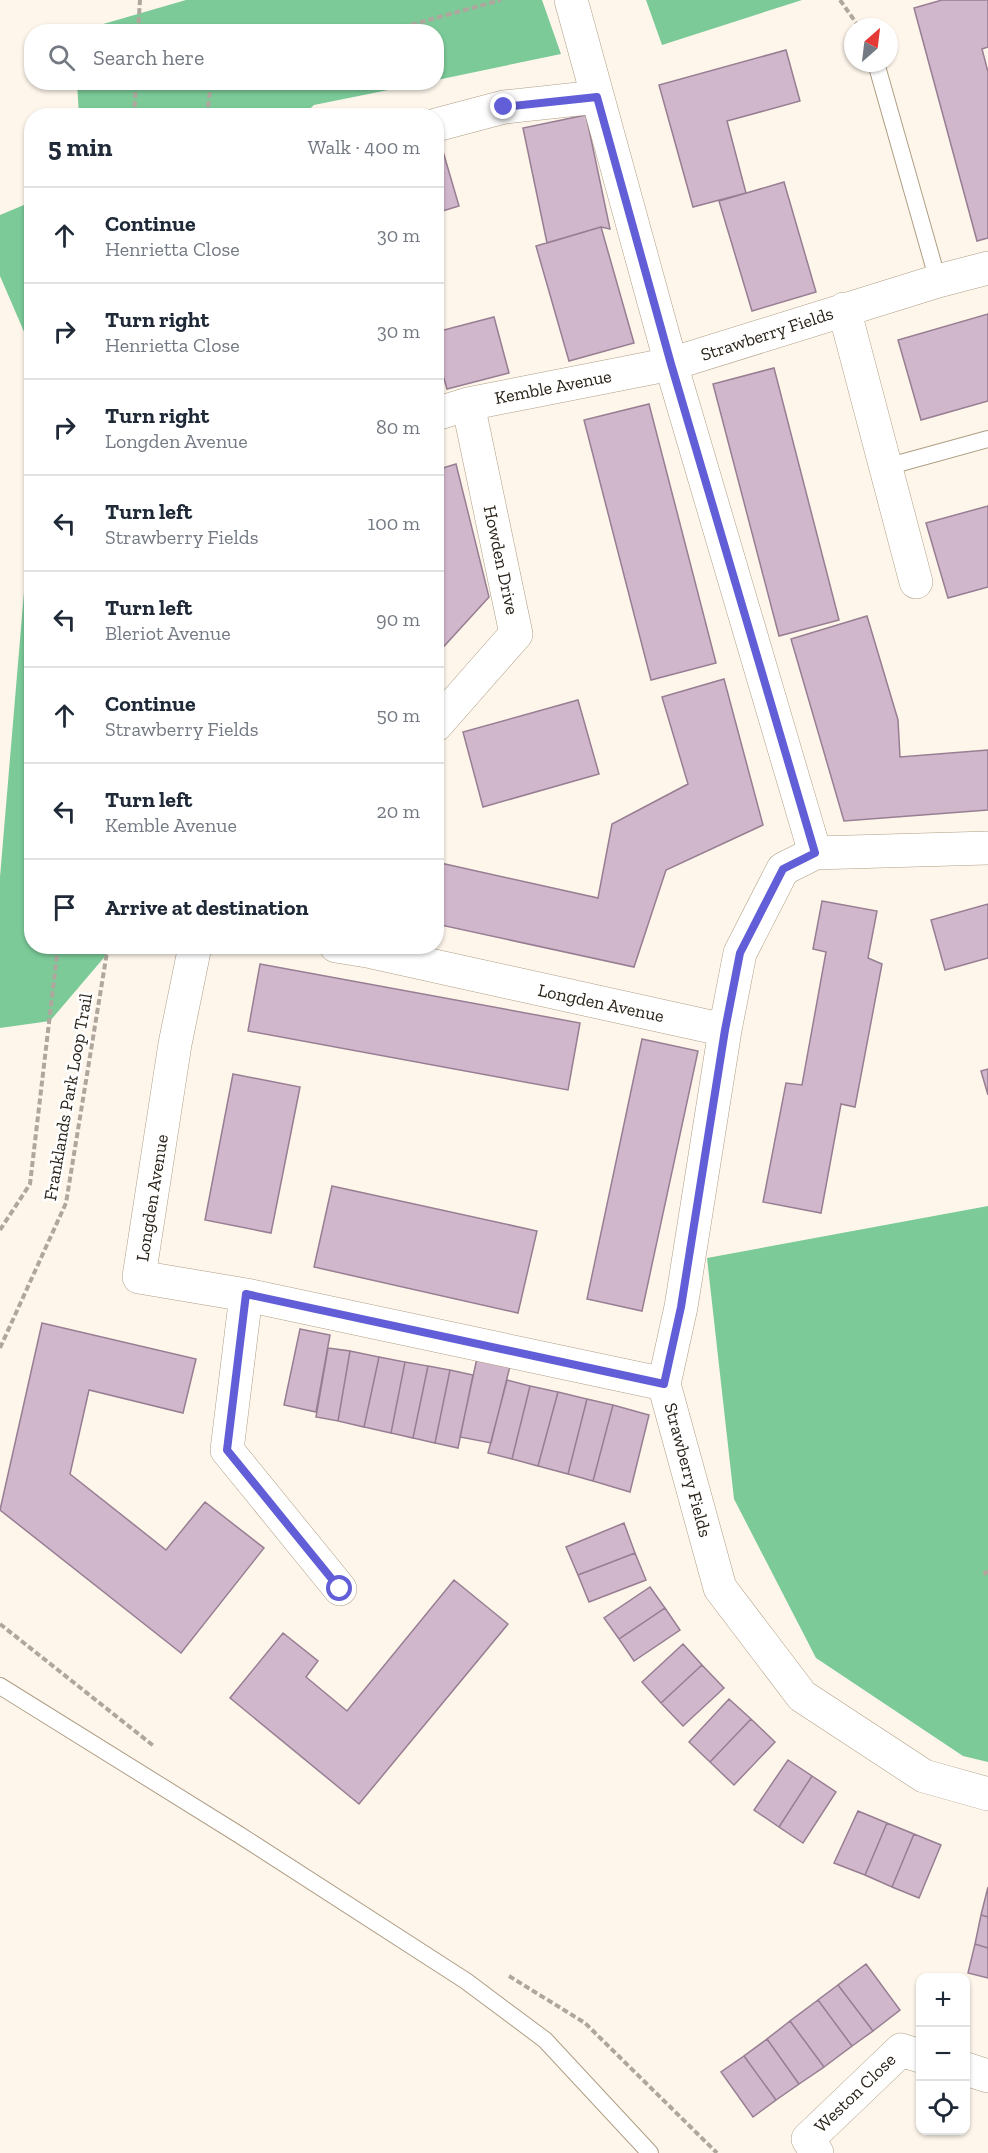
<!DOCTYPE html>
<html lang="en">
<head>
<meta charset="utf-8">
<style>
	:root { --surface:#fff; --page:#f2f2f3; --text:#1f2937; --muted:#747a83; --line:#e0e1e3 }
	body { margin:0; font-family:"Zilla Slab",serif; background:var(--page); color:var(--text) }
	.controls { position:absolute; right:18px; bottom:18px; display:grid; overflow:hidden; border-radius:12px; box-shadow:0 2px 4px #0004 }
	.controls button { width:54px; height:54px; display:grid; place-items:center; padding:0; border:0; border-bottom:2px solid var(--line); background:var(--surface); color:var(--text); font:30px sans-serif }
	.compass { position:absolute; left:844px; top:18px; width:54px; height:54px; border-radius:50%; background:var(--surface); box-shadow:0 2px 4px #0004; rotate:28deg }
	.stop { position:absolute; width:18px; height:18px; margin:-14px; border:4px solid #615ed7; border-radius:50%; background:#fff }
	.stop.end { background:#615ed7; border-color:#fff; box-shadow:0 2px 6px #0008 }
	.list { margin:0; padding:0; list-style:none }
	h2 { display:flex; justify-content:space-between; align-items:center; height:78px; margin:0; padding:0 24px; font-size:26px }
	h2 small { font-size:20px; font-weight:400; color:var(--muted) }
	.list li { display:grid; grid-template-columns:39px 1fr auto; gap:18px; align-items:center; box-sizing:border-box; height:96px; padding:0 24px; border-top:2px solid var(--line) }
	.list b { display:block; font-size:22px; white-space:nowrap }
	.list p { margin:0; font-size:20px; white-space:nowrap; color:var(--muted) }
	.list em { font-size:20px; font-style:normal; color:var(--muted) }
	.icon { flex:none; width:33px; height:33px; fill:none; stroke:currentColor; stroke-width:2; stroke-linecap:round; stroke-linejoin:round }
	.map { position:relative; flex:none; width:988px; height:2153px; overflow:hidden }
	.search { position:absolute; background:var(--surface); box-shadow:0 2px 4px #0004; left:24px; top:24px; width:420px; height:66px; display:flex; align-items:center; gap:15px; box-sizing:border-box; padding:0 21px; border-radius:24px; color:var(--muted); font-size:22px }
	.panel { position:absolute; background:var(--surface); box-shadow:0 2px 4px #0004; left:24px; top:108px; width:420px; height:846px; border-radius:24px }
	.map>svg:first-child { display:block }
	.forest { fill:#7bca98 }
	.building { fill:#d1b7cc; stroke:#977e92; stroke-width:1.5 }
	.lines { fill:none; stroke-linecap:round; stroke-linejoin:round }
	.lane-casing { stroke:#af9e84; stroke-width:18 }
	.street-casing { stroke:#af9e84; stroke-width:34 }
	.path { stroke:#afa79d; stroke-width:4; stroke-dasharray:6 3; stroke-linecap:butt }
	.lane { stroke:#fff; stroke-width:16 }
	.street { stroke:#fff; stroke-width:33 }
	.route { stroke:#615ed7; stroke-width:8 }
	.labels { text-anchor:middle; stroke-width:5; stroke-linejoin:round; paint-order:stroke }
	.street-label { font-size:18px; fill:#2a2319; stroke:#fff }
</style>
</head>
<body>
<div class="map">
<svg width="988" height="2153" viewBox="0 0 988 2153">
	<rect width="100%" height="100%" fill="#fef6eb"/>
	<path class="forest" d="M186 0H542L561 54 437 80 436 32 79 31Z
		M646 0H802L662 45Z
		M77 83V82L423 83 314 105 302 116 79 115Z
		M31 202V348L0 276V215Z
		M31 509 32 946 113 947 50 1021 0 1028V877Z
		M988 1206V1762L963 1756 816 1658 734 1499 707 1258Z"/>
	<path class="building" d="M942 0H988V47L982 49 988 72V238L977 241 914 8Z
		M786 50 800 101 727 121 746 193 693 207 659 85Z
		M586 115 610 229 601 227 547 243 523 128Z
		M442 148 459 206 436 213V150Z
		M784 182 816 292 752 311 719 201Z
		M601 227 634 343 569 361 536 246Z
		M988 314V401L921 420 898 340Z
		M494 317 509 373 447 389 436 351V332Z
		M774 368 839 620 779 636 713 384Z
		M649 404 716 663 651 680 584 420Z
		M456 464 489 597 436 655V470Z
		M988 506V587L948 598 926 523Z
		M867 616 898 720 900 757 988 750V810L844 821 791 639Z
		M724 679 763 825 666 870 634 967 436 924V862L598 898 612 824 688 784 662 697Z
		M578 700 599 774 483 807 463 732Z
		M822 901 877 911 868 958 882 964 855 1107 841 1104 821 1213 763 1202 786 1083 802 1085 826 952 813 949Z
		M988 904V958L945 970 931 920Z
		M260 964 580 1023 568 1090 248 1031Z
		M642 1039 698 1051 642 1311 587 1299Z
		M988 1069V1095L981 1071Z
		M233 1074 300 1087 271 1233 205 1220Z
		M332 1186 537 1231 518 1313 314 1267Z
		M42 1323 196 1359 183 1413 89 1390 70 1474 166 1550 205 1502 264 1548 181 1653 0 1510Z
		M300 1329 330 1335 316 1412 284 1405Z
		M328 1348 350 1351 338 1421 316 1417Z
		M350 1351 379 1357 364 1427 338 1421Z
		M379 1357 405 1362 391 1433 364 1427Z
		M477 1358 510 1366 491 1443 460 1437Z
		M405 1362 428 1366 413 1438 391 1433Z
		M428 1366 450 1370 435 1443 413 1438Z
		M450 1370 473 1375 458 1448 435 1443Z
		M507 1380 530 1386 512 1459 488 1453Z
		M530 1386 558 1392 538 1466 512 1459Z
		M558 1392 587 1399 568 1474 538 1466Z
		M587 1399 613 1405 593 1481 568 1474Z
		M613 1405 649 1415 630 1492 593 1481Z
		M624 1523 635 1553 578 1575 566 1547Z
		M635 1553 646 1580 589 1602 578 1575Z
		M454 1580 508 1624 359 1804 230 1698 283 1633 318 1661 306 1677 347 1711Z
		M650 1587 665 1608 619 1639 604 1618Z
		M665 1608 680 1630 634 1661 619 1639Z
		M683 1644 702 1665 661 1703 642 1682Z
		M702 1665 724 1688 683 1726 661 1703Z
		M729 1699 751 1719 710 1762 689 1742Z
		M751 1719 775 1742 734 1785 710 1762Z
		M788 1760 812 1776 779 1827 754 1810Z
		M812 1776 836 1792 803 1843 779 1827Z
		M858 1811 887 1823 865 1875 834 1863Z
		M887 1823 914 1834 892 1887 865 1875Z
		M914 1834 941 1845 919 1898 892 1887Z
		M988 1887V1917L981 1915Z
		M981 1915 988 1917V1948L975 1944Z
		M975 1944 988 1948V1978L968 1973Z
		M866 1964 900 2010 873 2031 838 1985Z
		M838 1985 873 2031 852 2046 818 2000Z
		M818 2000 852 2046 824 2067 790 2021Z
		M790 2021 824 2067 799 2084 767 2039Z
		M767 2039 799 2084 776 2100 744 2056Z
		M744 2056 776 2100 753 2117 721 2072Z"/>
	<g class="lines">
		<defs>
			<path id="lane" d="M876 63 938 281
				M886 467 988 439
				M0 1686 238 1834 466 1981 545 2040 650 2153"/>
			<path id="street" d="M571 0 671 364 815 853
				M436 125 504 107 597 97
				M844 309 916 582
				M436 414 468 404 671 364 938 281 988 268
				M436 725 516 634 468 404
				M988 848 815 853 783 869 740 953 725 1030 681 1307 664 1384 720 1588 802 1696 924 1776 988 1794
				M195 946 175 1044 139 1277 246 1295 664 1384
				M336 946 367 951 725 1030
				M246 1295 227 1450 340 1589
				M966 2069 988 2076
				M817 2153 808 2139 901 2050 920 2056"/>
		</defs>
		<use href="#lane" class="lane-casing"/>
		<use href="#street" class="street-casing"/>
		<path class="path" d="M840 0 859 27
			M138 32 140 0
			M385 32 501 0
			M134 116 136 82
			M207 116 211 82
			M0 1230 30 1184 58 946
			M0 1348 66 1203 108 946
			M988 1571 985 1573 988 1577
			M0 1624 155 1747
			M509 1976 585 2023 717 2153"/>
		<use href="#lane" class="lane"/>
		<use href="#street" class="street"/>
	</g>
	<g class="lines">
		<path class="route" d="M340 1589 227 1450 246 1294 664 1384 681 1307 725 1030 740 953 783 869 815 853 671 364 597 97 504 107"/>
	</g>
	<g class="labels">
		<g class="street-label">
			<text transform="translate(767 334) rotate(-18)" y="6">Strawberry Fields</text>
			<text transform="translate(553 387) rotate(-11)" y="6">Kemble Avenue</text>
			<text transform="translate(501 560) rotate(78)" y="6">Howden Drive</text>
			<text transform="translate(601 1003) rotate(12)" y="6">Longden Avenue</text>
			<text transform="translate(68 1097) rotate(-80)" y="6">Franklands Park Loop Trail</text>
			<text transform="translate(152 1198) rotate(-81)" y="6">Longden Avenue</text>
			<text transform="translate(688 1470) rotate(75)" y="6">Strawberry Fields</text>
			<text transform="translate(855 2093) rotate(-44)" y="6">Weston Close</text>
		</g>
	</g>
</svg>
<div class="controls">
<button>+</button>
<button>−</button>
<button><svg class="icon" aria-label="locate" viewBox="0 0 24 24"><circle cx="12" cy="12" r="6"/><path d="M12 2v4M12 18v4M2 12h4M18 12h4"/></svg></button>
</div>
<svg class="compass" viewBox="-18 -18 36 36"><path d="M0-13l5 13h-10z" fill="#e53935"/><path d="M0 13l5-13h-10z" fill="#747a83"/></svg>
<div class="stop" style="left:340px;top:1589px"></div>
<div class="stop end" style="left:504px;top:107px"></div>
<div class="search"><svg class="icon" aria-label="search" viewBox="0 0 24 24"><circle cx="10" cy="10" r="6"/><path d="M15 15l6 6"/></svg>Search here</div>
<section class="panel">
<h2>5 min<small>Walk · 400 m</small></h2>
<ul class="list">
<li><svg class="icon" aria-label="ahead" viewBox="0 0 24 24"><path d="M12 20V5M6 11l6-6 6 6"/></svg><div><b>Continue</b><p>Henrietta Close</p></div><em>30 m</em></li>
<li><svg class="icon" aria-label="right" viewBox="0 0 24 24"><path d="M7 20v-9h11M14 6l5 5-5 5"/></svg><div><b>Turn right</b><p>Henrietta Close</p></div><em>30 m</em></li>
<li><svg class="icon" aria-label="right" viewBox="0 0 24 24"><path d="M7 20v-9h11M14 6l5 5-5 5"/></svg><div><b>Turn right</b><p>Longden Avenue</p></div><em>80 m</em></li>
<li><svg class="icon" aria-label="left" viewBox="0 0 24 24"><path d="M17 20v-9H6M10 6l-5 5 5 5"/></svg><div><b>Turn left</b><p>Strawberry Fields</p></div><em>100 m</em></li>
<li><svg class="icon" aria-label="left" viewBox="0 0 24 24"><path d="M17 20v-9H6M10 6l-5 5 5 5"/></svg><div><b>Turn left</b><p>Bleriot Avenue</p></div><em>90 m</em></li>
<li><svg class="icon" aria-label="ahead" viewBox="0 0 24 24"><path d="M12 20V5M6 11l6-6 6 6"/></svg><div><b>Continue</b><p>Strawberry Fields</p></div><em>50 m</em></li>
<li><svg class="icon" aria-label="left" viewBox="0 0 24 24"><path d="M17 20v-9H6M10 6l-5 5 5 5"/></svg><div><b>Turn left</b><p>Kemble Avenue</p></div><em>20 m</em></li>
<li><svg class="icon" aria-label="arrive" viewBox="0 0 24 24"><path d="M6 21V4h12l-3 4 3 4H6"/></svg><div><b>Arrive at destination</b></div></li>
</ul>
</section>
</div>
</body>
</html>
